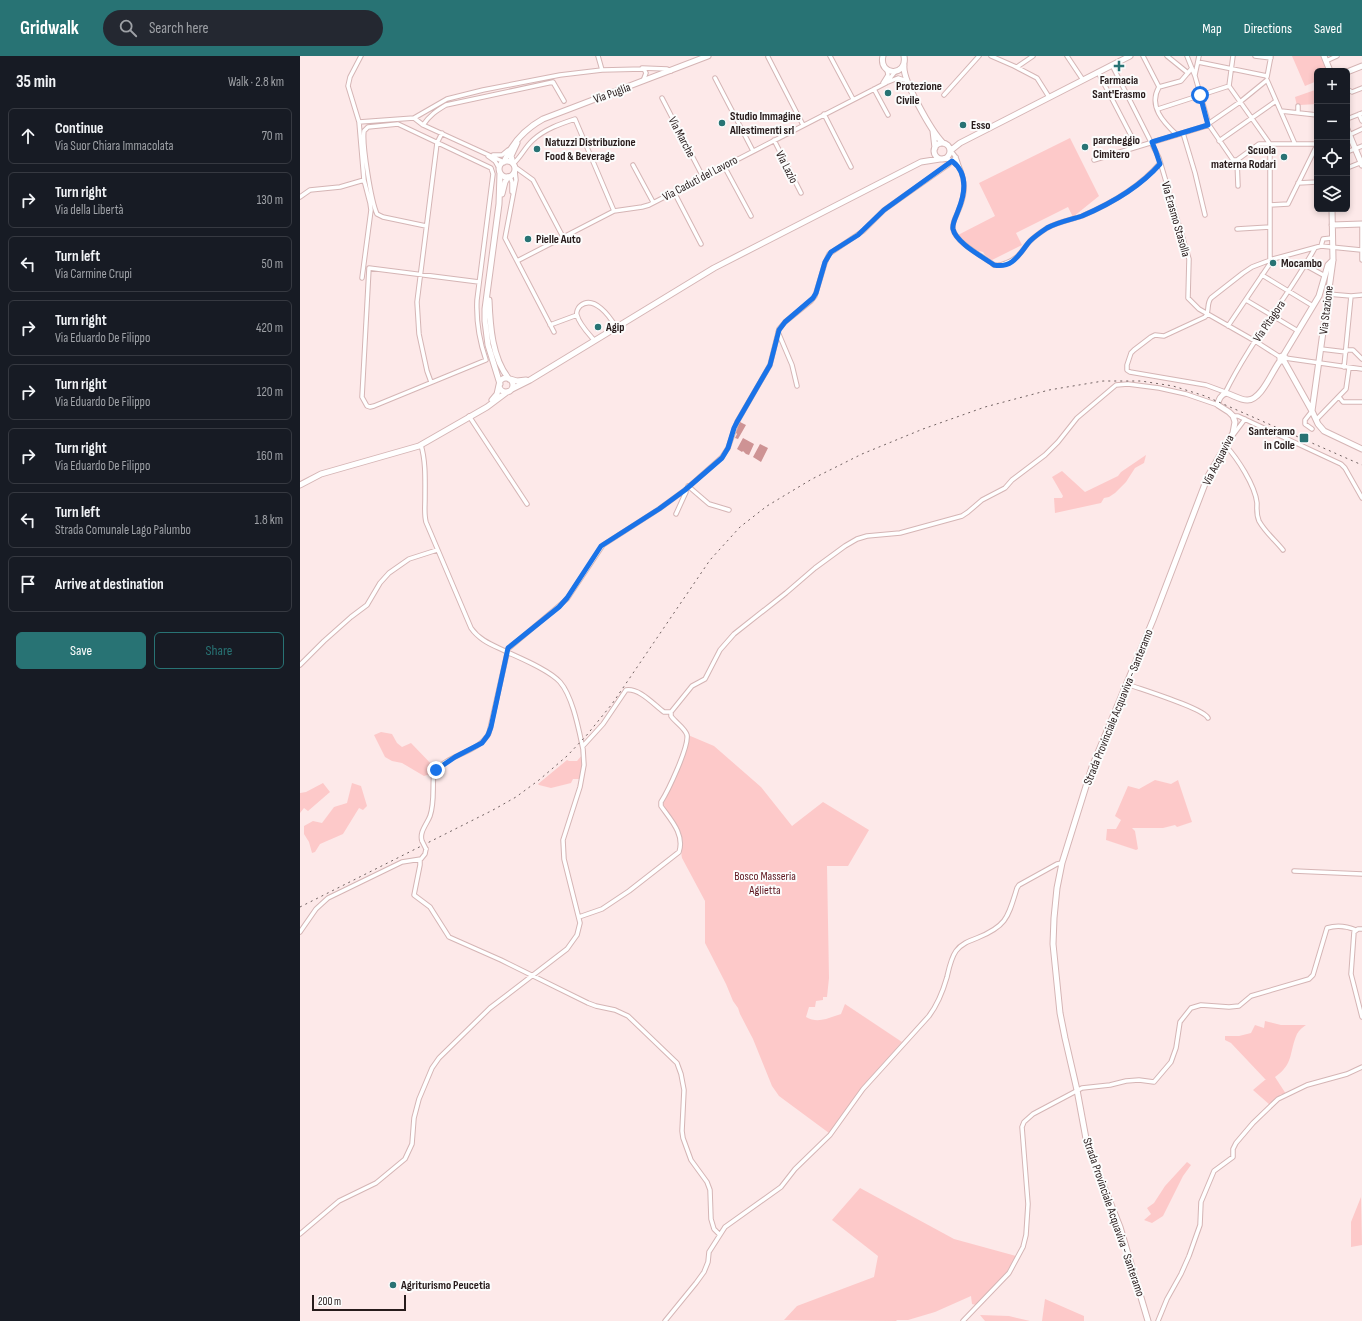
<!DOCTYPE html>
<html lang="en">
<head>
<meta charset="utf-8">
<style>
	:root { --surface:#171b24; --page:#242831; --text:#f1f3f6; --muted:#9ea1a6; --line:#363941; --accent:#287374 }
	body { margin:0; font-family:"Sofia Sans Condensed",sans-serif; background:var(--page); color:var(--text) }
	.controls { position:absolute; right:12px; top:12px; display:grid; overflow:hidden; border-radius:6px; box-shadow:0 2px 6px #0003 }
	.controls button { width:36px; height:36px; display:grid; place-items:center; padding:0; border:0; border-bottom:1px solid var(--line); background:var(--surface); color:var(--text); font:20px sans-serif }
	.scale { position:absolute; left:12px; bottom:10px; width:94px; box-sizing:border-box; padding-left:4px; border:2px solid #271b1b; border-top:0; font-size:11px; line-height:14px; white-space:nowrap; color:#271b1b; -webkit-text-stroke:3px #fcfcfc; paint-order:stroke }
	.stop { position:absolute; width:12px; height:12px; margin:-9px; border:3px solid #1a73e8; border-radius:50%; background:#fff }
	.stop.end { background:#1a73e8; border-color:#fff; box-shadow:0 1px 4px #0008 }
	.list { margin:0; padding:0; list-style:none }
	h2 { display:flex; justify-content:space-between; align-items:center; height:52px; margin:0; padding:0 16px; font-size:17px }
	h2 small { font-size:13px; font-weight:400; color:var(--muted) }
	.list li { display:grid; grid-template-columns:26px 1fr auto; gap:12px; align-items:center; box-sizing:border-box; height:56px; margin:0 8px 8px; padding:0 8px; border:1px solid var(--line); border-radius:6px }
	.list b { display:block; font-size:15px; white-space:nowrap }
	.list p { margin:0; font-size:13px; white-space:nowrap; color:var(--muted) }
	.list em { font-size:13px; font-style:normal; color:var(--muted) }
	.actions { display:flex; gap:8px; padding:12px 16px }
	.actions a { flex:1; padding:9px 0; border:1px solid var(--accent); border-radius:6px; text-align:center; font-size:14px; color:var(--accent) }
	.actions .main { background:var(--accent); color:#fff }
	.icon { flex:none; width:22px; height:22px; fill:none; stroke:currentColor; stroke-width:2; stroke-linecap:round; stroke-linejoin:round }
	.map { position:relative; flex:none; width:1062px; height:1265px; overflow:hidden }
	header { display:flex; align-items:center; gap:24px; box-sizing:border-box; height:56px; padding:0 20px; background:var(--accent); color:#fff }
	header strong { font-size:19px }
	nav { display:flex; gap:22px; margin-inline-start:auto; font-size:14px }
	.search { width:280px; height:36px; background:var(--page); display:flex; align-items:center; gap:10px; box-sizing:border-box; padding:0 14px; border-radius:22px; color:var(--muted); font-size:15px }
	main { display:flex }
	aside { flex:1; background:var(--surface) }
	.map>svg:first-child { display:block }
	.green { fill:#fdc9c9 }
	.water { fill:#ce9394 }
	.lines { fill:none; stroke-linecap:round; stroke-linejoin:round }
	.street-casing { stroke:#d5b5b5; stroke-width:5.5 }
	.secondary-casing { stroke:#d5b5b5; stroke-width:7 }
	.street { stroke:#fff; stroke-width:3.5 }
	.secondary { stroke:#fff; stroke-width:5 }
	.rail { stroke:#706161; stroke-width:1; stroke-dasharray:2 4; stroke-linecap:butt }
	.street-bridge-casing { stroke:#d5b5b5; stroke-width:5.5; stroke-linecap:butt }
	.street-bridge { stroke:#fff; stroke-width:3.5 }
	.route { stroke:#1a73e8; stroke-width:5 }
	.poi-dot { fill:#287374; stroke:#fcfcfc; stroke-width:1.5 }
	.labels { text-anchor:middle; stroke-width:4; stroke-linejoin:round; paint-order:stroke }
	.poi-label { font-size:12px; font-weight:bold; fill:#271b1b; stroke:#fcfcfc; text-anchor:start }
	.street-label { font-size:12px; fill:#271b1b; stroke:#fcfcfc }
	.park-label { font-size:12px; fill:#5e1720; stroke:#fcfcfc }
</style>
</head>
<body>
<header>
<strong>Gridwalk</strong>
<div class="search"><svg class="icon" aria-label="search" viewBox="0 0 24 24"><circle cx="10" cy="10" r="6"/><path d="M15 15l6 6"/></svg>Search here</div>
<nav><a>Map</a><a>Directions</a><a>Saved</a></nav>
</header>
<main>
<aside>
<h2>35 min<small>Walk · 2.8 km</small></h2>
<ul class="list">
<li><svg class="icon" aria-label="ahead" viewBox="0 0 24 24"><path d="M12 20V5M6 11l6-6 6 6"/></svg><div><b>Continue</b><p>Via Suor Chiara Immacolata</p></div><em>70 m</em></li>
<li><svg class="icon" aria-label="right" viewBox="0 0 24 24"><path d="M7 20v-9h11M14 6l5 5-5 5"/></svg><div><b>Turn right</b><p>Via della Libertà</p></div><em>130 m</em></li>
<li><svg class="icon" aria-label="left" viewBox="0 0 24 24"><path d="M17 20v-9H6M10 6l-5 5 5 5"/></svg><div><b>Turn left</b><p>Via Carmine Crupi</p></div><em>50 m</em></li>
<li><svg class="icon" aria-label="right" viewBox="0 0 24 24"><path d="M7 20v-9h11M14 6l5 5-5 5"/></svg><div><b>Turn right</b><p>Via Eduardo De Filippo</p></div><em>420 m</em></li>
<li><svg class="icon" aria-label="right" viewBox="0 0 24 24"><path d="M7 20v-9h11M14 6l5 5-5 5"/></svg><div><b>Turn right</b><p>Via Eduardo De Filippo</p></div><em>120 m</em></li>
<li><svg class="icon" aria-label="right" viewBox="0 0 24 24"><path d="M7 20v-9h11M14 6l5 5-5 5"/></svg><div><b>Turn right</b><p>Via Eduardo De Filippo</p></div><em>160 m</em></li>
<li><svg class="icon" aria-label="left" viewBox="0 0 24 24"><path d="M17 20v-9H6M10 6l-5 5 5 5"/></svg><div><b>Turn left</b><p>Strada Comunale Lago Palumbo</p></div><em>1.8 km</em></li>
<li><svg class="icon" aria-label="arrive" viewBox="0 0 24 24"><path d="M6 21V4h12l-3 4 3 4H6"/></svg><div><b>Arrive at destination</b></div></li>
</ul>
<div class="actions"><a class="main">Save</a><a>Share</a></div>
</aside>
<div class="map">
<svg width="1062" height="1265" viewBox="0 0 1062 1265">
	<rect width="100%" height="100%" fill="#fde9e9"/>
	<path class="green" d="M992 0H1022L1028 15H1017V25L1005 30Z
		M1015 34 1017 39V48L1000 49V50H997L995 41Z
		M770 82 799 140 773 161 768 151 716 177 722 189 692 204 685 199 683 196 675 194 658 179 695 160 679 127Z
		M846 399 844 407 835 412 826 426 815 437 809 441 804 442 801 447 755 457 754 442H762L763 440 752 421 762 415 785 436 818 420 821 416Z
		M81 676 92 678 97 687 102 691 111 687 136 713 134 717 124 720 102 707 92 705 85 701 74 679Z
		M388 679 414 690 461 731 492 770 523 746 569 774 548 810H527L529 922 527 941H523V944L516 945 515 951H509L506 961C518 968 528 962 541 958L545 948 602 986 561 1032 539 1065 529 1077 479 1040 472 1030 453 983 440 958 438 952 433 945 426 928 405 887V845L382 802C380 794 384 789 382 781 380 771 367 757 361 748L369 735Z
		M283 698 280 723H273L271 727 251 732 239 729 238 728 267 704 269 705H277Z
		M855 724 871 728 878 724 892 766 877 771 875 769 863 772H832L835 775 838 793 836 794 806 784 807 773H816L821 764 815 760 828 730 839 733Z
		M23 727 30 736 8 755 4 752 0 757V737L6 736Z
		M52 727 61 730 67 750 63 754 59 752 43 778 20 788 15 796 12 797 9 786 4 778V770L13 765 22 767 34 751 47 747Z
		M965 965 981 969H1006C1003 971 999 974 997 978 989 996 994 1008 975 1021L986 1038H981L970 1049 953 1034 966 1023H965L931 987 925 984V980H939L951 977 955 969 964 972Z
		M887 1106 891 1109 883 1120 863 1160 852 1167 844 1164 851 1158 847 1152 854 1147 865 1130Z
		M560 1132 654 1183 716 1200 706 1217 676 1249 672 1248 671 1240 635 1256 608 1264H597L596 1265 484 1264 497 1250 574 1221 578 1200 532 1164Z
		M1061 1141 1062 1189 1051 1191V1166Z
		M745 1243 784 1260V1265H742Z
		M680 1259 709 1260 730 1265H685Z"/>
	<path class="water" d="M440 366 446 369 438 383 435 382 437 378 435 376Z
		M443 382 454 388 449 399 446 398 443 395 442 396 437 393Z
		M460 388 468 392 461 406 453 401Z"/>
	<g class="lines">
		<defs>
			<path id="street" d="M61 0 50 21 48 30 59 66 64 124 70 147 71 154 62 222
				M298 0 302 14
				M530 0 553 43
				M691 0 714 10 737 22 749 41
				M767 0 783 24
				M843 0 859 31
				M867 0 888 17
				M887 0 895 20 909 69 933 104H937L959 88H1017
				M955 0 971 2
				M468 1 503 69
				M1026 5 1037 0
				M898 6 967 20
				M812 9 859 102 889 203 888 242 899 253 955 285 980 301
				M717 11 733 0
				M342 12 367 13 371 15
				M798 16 837 91
				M895 19 899 0
				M967 21 971 0
				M415 22 453 95
				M967 24 995 88
				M588 26 598 22 604 24
				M583 27 588 19 587 14
				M929 30 970 88
				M929 30 933 0
				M574 33 588 59
				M1047 33 1052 36 1062 32
				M644 39 679 0
				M362 42 403 121
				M858 53 929 30
				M981 55 1017 59
				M998 57V50
				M524 58 551 111
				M1059 58 1062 65
				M114 62 123 69 204 106
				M1047 63 1062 57
				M59 66 114 62 147 43 183 34 260 19 302 14 344 13 346 17 343 25
				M908 68 940 46 967 24
				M123 69C130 59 136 55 146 49L253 26 264 45
				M883 77 895 117 905 159
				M877 79C863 66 848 50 859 31L881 25 892 12
				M1047 80 1062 73
				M474 84 501 137
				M919 85 976 45
				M970 88V204
				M650 95C656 99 657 104 659 110 667 129 665 140 657 158 655 162 652 168 653 173 655 186 684 201 694 209 699 210 702 209 706 207 720 202 721 195 730 185 735 180 741 176 747 172 758 166 770 164 782 160 810 148 839 132 860 107
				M1047 96 1062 90
				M193 99H202L208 94
				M188 100 195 105 199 112
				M644 102 652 105 658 110
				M794 104 909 69
				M937 104 938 130
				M213 108C221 101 225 91 233 84 245 73 260 68 275 63L314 155
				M333 109 353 146
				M424 110 451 160
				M215 111 233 124 263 181
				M1047 112 1062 106
				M215 115 216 124 205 182 254 276
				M210 121 212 126V136
				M998 127 1017 126
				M374 136 401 188
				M0 141 10 134 40 131 64 124
				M970 149 988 148 1017 89
				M1062 169V204
				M126 170 83 161 77 158C71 145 62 88 64 75L68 71 98 68 191 112 193 118 177 244C176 265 179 284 186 304L74 350 70 351 67 350 62 341 69 212 179 226
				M937 173 970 171
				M1021 190 1023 183 1032 182
				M217 205 314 155 342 151 349 149 586 27 595 16
				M1005 209 1025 220
				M962 219 1013 250
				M1028 238 1051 240 1062 239
				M946 244 998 275
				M250 269 277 259
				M928 270 973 203
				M478 276 492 309 497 330
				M294 284C288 277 279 268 277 259 276 256 278 252 280 250 294 238 310 261 316 271
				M1021 293 1046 296
				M1046 294H1053L1062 303
				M985 302 1062 313
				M1044 311 1051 240
				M131 326 127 315 119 278 117 246 137 87 142 77
				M925 336 906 329 830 316 827 314V309L831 297 834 294 851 281 855 279 864 280 905 261C910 256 906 248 911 242L943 217 952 211 973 203 1021 190 1061 194
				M925 337C950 286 987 242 1015 192
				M1039 341 1043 346H1062
				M1012 355 1005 364V368L1012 373
				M169 360 227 448
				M933 360H938L1041 408 1045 412 1062 442
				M1016 364 1046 333 1049 312
				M933 379 945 363
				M926 390C937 402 955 429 957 447 957 453 956 458 959 465 965 476 975 484 983 494
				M388 430 409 448 429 454
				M376 458 386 436 385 434
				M0 609 24 585 51 561 67 549 80 527 89 517 109 503 137 494
				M827 628C840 633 903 652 908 662
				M283 690 303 668 326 634C340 632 354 649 364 656H371
				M122 785C119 776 127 768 130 760 135 746 132 730 134 716 148 698 179 697 189 677L208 593 267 543 303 489 359 453 385 434 422 401 428 392 437 366 470 309 479 273 485 266 511 245 515 240 525 207 529 198 563 175 584 154 608 137 648 109 656 101
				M120 804V809L114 839 130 851 149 881 201 904 288 947 296 950 315 954 328 960 377 1007 381 1018 384 1034 382 1075 383 1082 391 1104 407 1126 410 1134 411 1163 414 1173 419 1178
				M994 815 1062 818
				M279 861 302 853 329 835 379 796C385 778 370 763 361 750V746C368 735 389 691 387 679 385 672 375 666 371 660V656L392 630 405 623 420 594 434 578 486 537 515 512 545 490 557 483 567 480 600 477 662 460 668 456 682 444 705 432 712 424 745 399 758 386 777 362 816 329 828 328 859 332 886 338 918 349
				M1062 873H1058L1054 876 1051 918 1062 961
				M0 876 16 853 28 842 102 806 121 803 125 798 126 793
				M0 1178 39 1145 76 1127 105 1103 112 1088 114 1062 119 1043 132 1012 139 1002 190 952 267 893 277 879 280 867 264 803 263 784 280 731 284 709 283 693C279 675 273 641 260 626 249 614 222 603 207 596 193 589 180 585 171 572L126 466C124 458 125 451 125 443 125 425 126 406 121 389
				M365 1265 396 1227 404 1216 408 1206 409 1196 425 1171 481 1131 495 1113 530 1079 563 1033 629 960C638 948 643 935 647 921 649 912 651 902 656 895 661 888 669 885 677 882 707 870 708 861 717 832L719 829 757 808 762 807
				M663 1265 709 1217 723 1191 726 1179 728 1148 722 1071 724 1066 733 1058 782 1032 810 1029 826 1025 839 1024 854 1026 871 1006 876 992 880 966 891 952 901 949 929 951 939 950 951 940 1009 923 1013 919 1027 872C1037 869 1046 870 1056 874
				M858 1265 867 1243 881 1218 889 1200 900 1169 901 1146 914 1115 933 1101V1093L936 1087 953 1067 978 1043 1007 1029 1047 1018 1062 1011"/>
			<path id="secondary" d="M583 0C578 20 608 21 604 0
				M1024 0 1030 15
				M604 9C602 24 632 76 643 87
				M1047 16 1062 10
				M1047 73 1062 109
				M633 75 635 92
				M634 95a8 8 0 1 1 16 0a8 8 0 1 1-16 0Z
				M650 95 660 87 830 0
				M199 113a8 8 0 1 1 16 0a8 8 0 1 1-16 0Z
				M204 106C212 87 225 73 243 63L408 0
				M213 107 211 100 217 87
				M202 138 205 126 208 121
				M1032 169 1062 168
				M189 244C190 270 192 302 209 323
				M983 300 1019 240 1028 209 1033 204
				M984 305 1012 355 1018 368 1024 375 1062 393
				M199 329a7 7 0 1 1 14 0a7 7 0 1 1-14 0Z
				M210 323 217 325 226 324
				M200 328 188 289 185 265V253L199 148 200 117
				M212 333 230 324 414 212 621 106 640 103
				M192 344 197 338 199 329
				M1012 355 1033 204 1032 153
				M0 429 21 418 119 390 187 351 207 336
				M848 1265 820 1171 787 1088 777 1034 765 982 760 957 753 888 754 862 757 832 762 807 792 711 853 564 908 420 933 377 935 366 933 360 929 356 918 349C918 344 921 339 926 337 933 339 940 344 947 344 961 345 972 315 980 305V301L982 300 985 301 984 305H980"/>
		</defs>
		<use href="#street" class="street-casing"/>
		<use href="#secondary" class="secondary-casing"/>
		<use href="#street" class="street"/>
		<use href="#secondary" class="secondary"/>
		<path class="rail" d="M0 851 193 754 216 741 239 724 267 700 286 680 312 648 410 504 440 471 467 450 512 423 562 398 623 373 685 351 749 334 803 325H841L873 330 905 340 1062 409"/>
		<defs>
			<path id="street-bridge" d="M122 785 126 793"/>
		</defs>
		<use href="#street-bridge" class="street-bridge-casing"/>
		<use href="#street-bridge" class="street-bridge"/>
	</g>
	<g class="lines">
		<path class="route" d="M136 714 155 701 182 687 188 679 191 671 208 592 259 551 267 542 301 490 359 453 385 434 422 402 428 392 434 372 437 366 470 309 479 274 485 266 513 242 516 237 525 206 531 196 558 179 584 154 652 105C669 118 665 138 658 155 656 161 652 167 653 173 656 187 683 201 694 209 714 213 720 196 730 185 735 180 741 176 747 172 758 166 770 164 782 160 810 148 839 132 860 108L856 96 852 86 908 69 900 39"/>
	</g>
	<g class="poi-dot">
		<path d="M817 4h4v4h4v4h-4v4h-4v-4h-4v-4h4z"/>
		<circle cx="588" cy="37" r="4"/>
		<circle cx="422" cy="67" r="4"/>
		<circle cx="663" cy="69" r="4"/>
		<circle cx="785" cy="91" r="4"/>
		<circle cx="237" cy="93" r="4"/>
		<circle cx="984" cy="101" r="4"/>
		<circle cx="228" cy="183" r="4"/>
		<circle cx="973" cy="207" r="4"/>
		<circle cx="298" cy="271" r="4"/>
		<rect x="999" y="377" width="10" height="10" rx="2"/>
		<circle cx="93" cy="1229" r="4"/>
	</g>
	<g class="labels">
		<g class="poi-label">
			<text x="819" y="28" text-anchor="middle">Farmacia<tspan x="819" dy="14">Sant'Erasmo</tspan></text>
			<text x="596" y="34">Protezione<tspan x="596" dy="14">Civile</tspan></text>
			<text x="430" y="64">Studio Immagine<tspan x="430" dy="14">Allestimenti srl</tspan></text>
			<text x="671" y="73">Esso</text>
			<text x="793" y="88">parcheggio<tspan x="793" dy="14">Cimitero</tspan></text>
			<text x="245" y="90">Natuzzi Distribuzione<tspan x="245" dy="14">Food &amp; Beverage</tspan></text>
			<text x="976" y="98" text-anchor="end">Scuola<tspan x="976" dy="14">materna Rodari</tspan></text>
			<text x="236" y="187">Pielle Auto</text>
			<text x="981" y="211">Mocambo</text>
			<text x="306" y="275">Agip</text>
			<text x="995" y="379" text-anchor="end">Santeramo<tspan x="995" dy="14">in Colle</tspan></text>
			<text x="101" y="1233">Agriturismo Peucetia</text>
		</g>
		<g class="street-label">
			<text transform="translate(312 37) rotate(-20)" y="4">Via Puglia</text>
			<text transform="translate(382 81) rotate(62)" y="4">Via Marche</text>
			<text transform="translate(487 111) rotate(63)" y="4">Via Lazio</text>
			<text transform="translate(400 122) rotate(-28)" y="4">Via Caduti del Lavoro</text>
			<text transform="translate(876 163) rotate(74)" y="4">Via Erasmo Stasolla</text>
			<text transform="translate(1026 254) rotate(-83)" y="4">Via Stazione</text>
			<text transform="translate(969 265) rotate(-56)" y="4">Via Pitagora</text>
			<text transform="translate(918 404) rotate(-63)" y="4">Via Acquaviva</text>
			<text transform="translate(818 651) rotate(-68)" y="4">Strada Provinciale Acquaviva - Santeramo</text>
			<text transform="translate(814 1161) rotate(71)" y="4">Strada Provinciale Acquaviva - Santeramo</text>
		</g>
		<g class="park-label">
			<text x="465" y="824">Bosco Masseria<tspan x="465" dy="14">Aglietta</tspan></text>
		</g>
	</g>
</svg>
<div class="controls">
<button>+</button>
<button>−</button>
<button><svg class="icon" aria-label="locate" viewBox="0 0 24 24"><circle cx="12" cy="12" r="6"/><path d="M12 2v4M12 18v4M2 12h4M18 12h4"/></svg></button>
<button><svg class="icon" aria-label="layers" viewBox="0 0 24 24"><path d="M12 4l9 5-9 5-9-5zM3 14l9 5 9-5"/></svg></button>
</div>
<div class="scale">200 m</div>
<div class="stop" style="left:900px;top:39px"></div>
<div class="stop end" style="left:136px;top:714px"></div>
</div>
</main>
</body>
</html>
